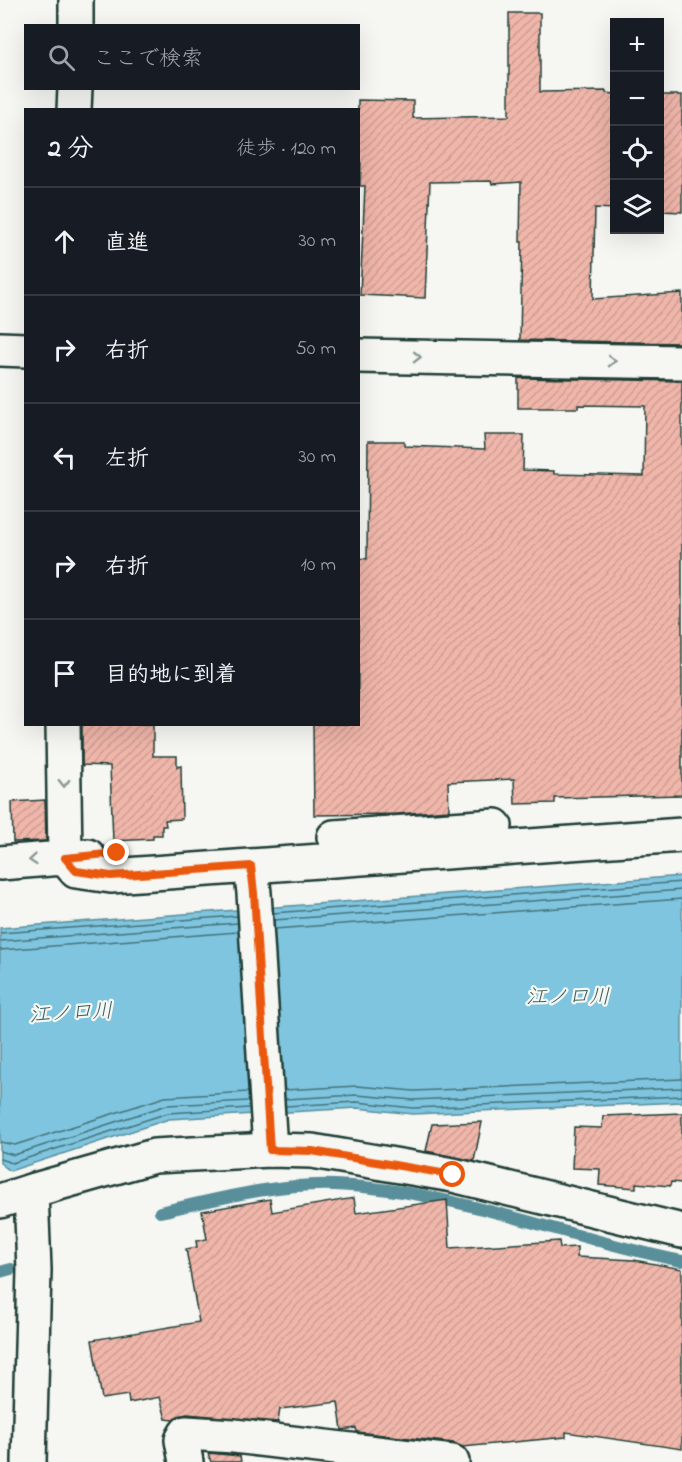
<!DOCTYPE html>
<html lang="ja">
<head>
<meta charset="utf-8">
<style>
	:root { --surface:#171b24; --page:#20242c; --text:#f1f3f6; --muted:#9ea1a6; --line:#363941 }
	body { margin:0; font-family:"Indie Flower","Klee One",sans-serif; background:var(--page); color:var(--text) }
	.controls { position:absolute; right:18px; top:18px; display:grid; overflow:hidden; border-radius:0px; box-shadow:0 6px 24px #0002 }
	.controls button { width:54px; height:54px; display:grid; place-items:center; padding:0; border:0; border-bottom:2px solid var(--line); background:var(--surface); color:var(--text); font:30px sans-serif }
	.stop { position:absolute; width:18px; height:18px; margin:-14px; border:4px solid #ea580c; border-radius:50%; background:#fff }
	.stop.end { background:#ea580c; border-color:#fff; box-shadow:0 2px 6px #0008 }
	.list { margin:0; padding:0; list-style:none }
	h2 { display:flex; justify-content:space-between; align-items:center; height:78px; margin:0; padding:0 24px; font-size:26px }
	h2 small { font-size:20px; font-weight:400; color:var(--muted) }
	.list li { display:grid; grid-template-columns:39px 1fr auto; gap:18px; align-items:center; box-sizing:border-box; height:108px; padding:0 24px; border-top:2px solid var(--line) }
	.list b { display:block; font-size:22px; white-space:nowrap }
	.list em { font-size:20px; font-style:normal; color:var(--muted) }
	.icon { flex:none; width:33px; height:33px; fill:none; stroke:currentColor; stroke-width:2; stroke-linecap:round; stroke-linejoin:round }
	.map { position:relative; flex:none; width:682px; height:1462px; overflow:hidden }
	.search { position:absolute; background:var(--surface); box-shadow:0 6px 24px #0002; left:24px; top:24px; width:336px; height:66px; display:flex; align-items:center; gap:15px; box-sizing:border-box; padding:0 21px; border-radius:0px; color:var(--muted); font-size:22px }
	.panel { position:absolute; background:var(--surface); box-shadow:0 6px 24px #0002; left:24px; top:108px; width:336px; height:618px; border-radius:0px }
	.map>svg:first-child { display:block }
	.water { fill:#7fc5e0; stroke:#598f9b; stroke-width:1.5 }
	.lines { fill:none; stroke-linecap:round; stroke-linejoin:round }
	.shore { stroke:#457379; stroke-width:1.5 }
	.stream { stroke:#598f9b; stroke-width:12 }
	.building { fill:url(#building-hatch); stroke:#1f3d34; stroke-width:1.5 }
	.street-casing { stroke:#1f3d34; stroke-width:38 }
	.secondary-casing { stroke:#1f3d34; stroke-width:38 }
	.street { stroke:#f6f6f2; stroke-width:33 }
	.secondary { stroke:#f6f6f2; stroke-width:33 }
	.oneway { stroke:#8a9a93 }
	.route { stroke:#ea580c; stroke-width:8 }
	.labels { text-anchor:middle; stroke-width:4.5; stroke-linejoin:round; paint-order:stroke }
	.water-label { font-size:21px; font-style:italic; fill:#375f5f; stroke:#f6f6f2 }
</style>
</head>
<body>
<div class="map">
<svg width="682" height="1462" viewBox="0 0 682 1462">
	<defs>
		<pattern id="building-hatch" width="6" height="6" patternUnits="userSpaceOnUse" patternTransform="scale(1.5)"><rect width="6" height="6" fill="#f0b6aa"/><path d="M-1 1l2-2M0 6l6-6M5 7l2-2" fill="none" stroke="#cd9d93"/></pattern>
	</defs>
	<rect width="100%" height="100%" fill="#f6f6f2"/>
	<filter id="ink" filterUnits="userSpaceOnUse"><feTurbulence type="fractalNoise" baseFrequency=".0167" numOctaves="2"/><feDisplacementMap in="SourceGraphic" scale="12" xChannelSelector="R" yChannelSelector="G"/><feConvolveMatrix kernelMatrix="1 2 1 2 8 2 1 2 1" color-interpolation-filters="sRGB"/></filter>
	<g filter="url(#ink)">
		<path class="water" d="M682 876V1102L413 1114 357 1108 169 1119 10 1171 0 1163V928Z"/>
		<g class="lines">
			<path class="shore" d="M273 913 682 882
				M274 920 682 890
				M274 929 682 899
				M0 933 237 916
				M0 941 238 923
				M0 950 238 932
				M284 1090 357 1086 414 1091 682 1079
				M285 1099 357 1095 413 1100 682 1088
				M285 1106 357 1102 413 1108 682 1096
				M0 1142 15 1145 165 1097 248 1092
				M0 1151 14 1155 167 1105 249 1101
				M0 1159 12 1163 168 1113 249 1108"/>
			<path class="stream" d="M160 1212C217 1199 276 1183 335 1185 455 1190 566 1238 682 1261
				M0 1272 11 1269"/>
		</g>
		<path class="building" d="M509 13H540V92L606 91V93L615 94V209L595 208 593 299 682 293V343L520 340 522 242H520L521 182 492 184 491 181 430 182 425 298 360 295 365 186H360L361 163H358V100L413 101V118L509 116Z
			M660 95H682V212L660 211Z
			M518 378 682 381V795L555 798V803L515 804 514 779 448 782 449 810 398 814 314 815 313 724H358V558L367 559 368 441H404V446L485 449 484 435H524L523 470 554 471V474L644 476 645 406 578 405V408H518Z
			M82 724H153V756H177V767L181 766 182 819 165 820 166 826H162V835H153V839L113 841 110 766 82 765Z
			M45 800 46 841 13 842 12 802Z
			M682 1113V1183L671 1182 670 1186 636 1183V1188L599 1185 600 1169 572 1168 574 1127 602 1128 603 1116Z
			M482 1122 474 1161 426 1151 432 1124Z
			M354 1198 356 1213 447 1200 450 1248 559 1241 560 1248 577 1247V1257L634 1260 682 1269V1449L566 1432V1437L462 1447 454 1443 357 1432 356 1428 342 1430 338 1402 280 1409 278 1422 187 1414 178 1416 173 1420 166 1419 160 1397 129 1403 128 1395 102 1399 92 1340 199 1322 186 1249 197 1247 196 1241 207 1239 202 1211 270 1199 272 1212Z
			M208 1453 240 1456 241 1462H211Z"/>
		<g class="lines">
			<defs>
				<path id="street" d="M76 26V0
					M74 110 75 88
					M0 349 26 350
					M358 356 682 362
					M63 724 65 858 76 871 111 876 682 835
					M334 837 495 826
					M0 863 88 856
					M251 866 254 893 270 1150
					M0 1201 31 1191 34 1270 29 1462
					M186 1462 182 1440 186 1433 234 1436 452 1462"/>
				<path id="secondary" d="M31 1191 154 1156 270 1150 312 1151 453 1175 682 1231"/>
			</defs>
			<use href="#street" class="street-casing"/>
			<use href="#secondary" class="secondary-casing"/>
			<use href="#street" class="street"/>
			<use href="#secondary" class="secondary"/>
		</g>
		<defs><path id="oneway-chevron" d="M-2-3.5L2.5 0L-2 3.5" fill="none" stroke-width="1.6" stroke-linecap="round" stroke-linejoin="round" transform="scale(1.5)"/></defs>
		<g class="oneway">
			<use href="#oneway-chevron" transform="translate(417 357) rotate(1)"/>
			<use href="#oneway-chevron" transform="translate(612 361) rotate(1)"/>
			<use href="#oneway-chevron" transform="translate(64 783) rotate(89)"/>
			<use href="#oneway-chevron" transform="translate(33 860) rotate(175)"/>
		</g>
	</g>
	<g class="lines" filter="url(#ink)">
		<path class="route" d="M117 853 65 858 76 871 111 876 251 866 254 893 270 1150 312 1151 453 1175"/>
	</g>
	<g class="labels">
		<g class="water-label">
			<text x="568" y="1003">江ノ口川</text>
			<text transform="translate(71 1012) rotate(-3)" y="7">江ノ口川</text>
		</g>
	</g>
</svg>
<div class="controls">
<button>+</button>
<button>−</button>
<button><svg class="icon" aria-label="locate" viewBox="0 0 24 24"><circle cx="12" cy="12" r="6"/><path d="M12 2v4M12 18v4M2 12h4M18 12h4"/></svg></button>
<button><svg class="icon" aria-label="layers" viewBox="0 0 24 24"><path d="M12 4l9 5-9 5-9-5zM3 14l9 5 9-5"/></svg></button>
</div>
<div class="stop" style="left:453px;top:1175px"></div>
<div class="stop end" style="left:117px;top:853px"></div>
<div class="search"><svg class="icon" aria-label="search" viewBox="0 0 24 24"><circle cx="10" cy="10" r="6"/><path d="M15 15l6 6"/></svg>ここで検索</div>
<section class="panel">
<h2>2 分<small>徒歩 · 120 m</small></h2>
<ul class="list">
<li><svg class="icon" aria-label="ahead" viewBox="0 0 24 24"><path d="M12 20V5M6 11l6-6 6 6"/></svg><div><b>直進</b></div><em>30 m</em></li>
<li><svg class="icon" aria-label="right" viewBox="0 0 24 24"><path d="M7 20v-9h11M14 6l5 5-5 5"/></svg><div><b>右折</b></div><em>50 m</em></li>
<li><svg class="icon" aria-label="left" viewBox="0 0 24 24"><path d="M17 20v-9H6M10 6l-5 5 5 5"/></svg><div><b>左折</b></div><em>30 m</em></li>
<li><svg class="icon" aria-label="right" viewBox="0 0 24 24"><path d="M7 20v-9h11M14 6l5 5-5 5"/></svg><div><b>右折</b></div><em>10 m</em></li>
<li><svg class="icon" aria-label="arrive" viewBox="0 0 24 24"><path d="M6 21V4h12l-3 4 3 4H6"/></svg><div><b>目的地に到着</b></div></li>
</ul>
</section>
</div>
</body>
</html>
